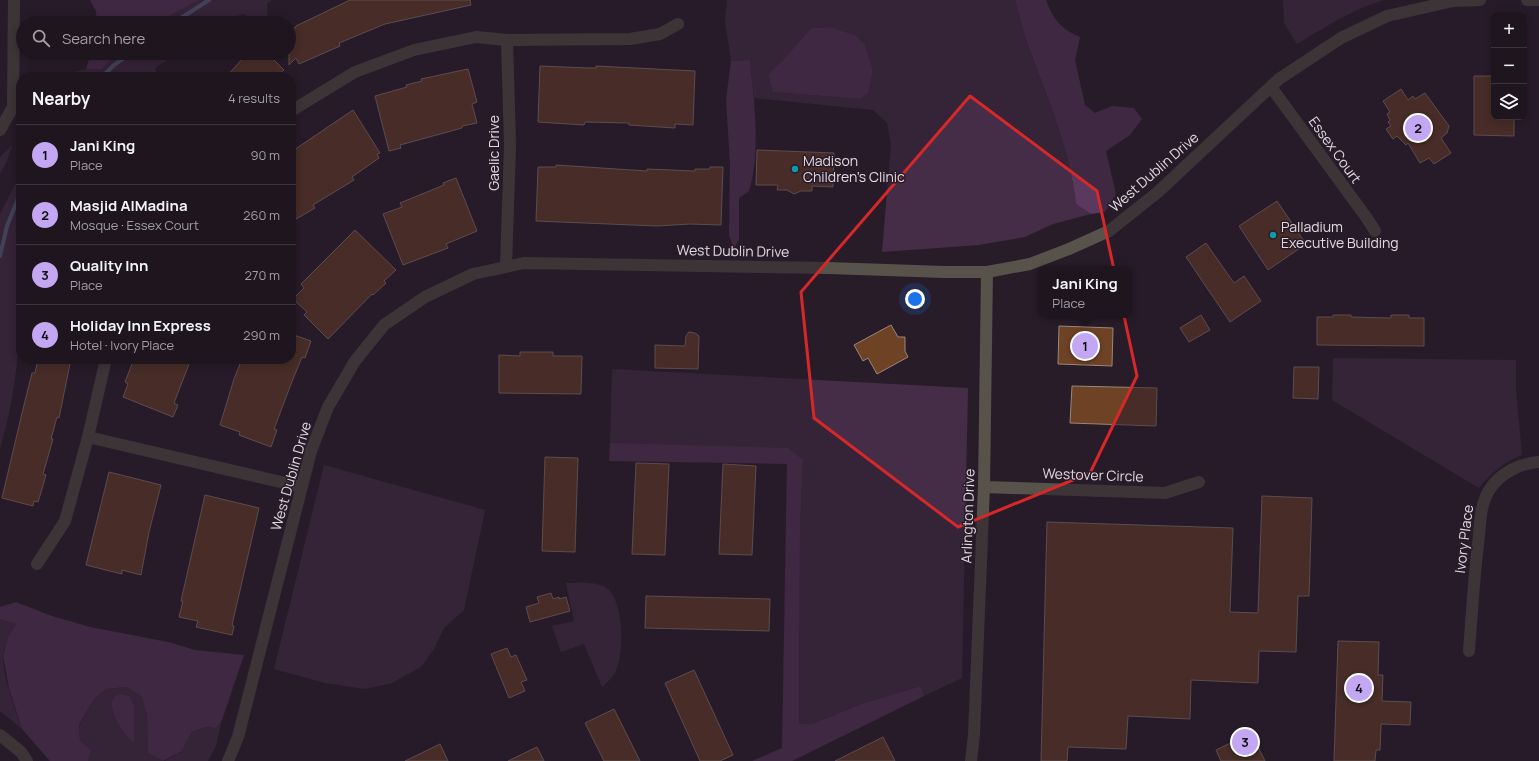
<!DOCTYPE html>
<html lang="en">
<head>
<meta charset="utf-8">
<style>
	:root { --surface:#1e151f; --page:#2b222c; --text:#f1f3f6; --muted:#a19fa4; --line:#3c343d; --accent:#c3a7f2 }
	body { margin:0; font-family:Manrope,sans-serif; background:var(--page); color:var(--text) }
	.controls { position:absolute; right:12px; top:12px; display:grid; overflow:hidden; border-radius:8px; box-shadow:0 2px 10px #0003 }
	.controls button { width:36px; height:36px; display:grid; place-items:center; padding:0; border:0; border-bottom:1px solid var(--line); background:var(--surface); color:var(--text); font:20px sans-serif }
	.you { position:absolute; left:915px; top:299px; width:14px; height:14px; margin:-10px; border:3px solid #fff; border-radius:50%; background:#1a73e8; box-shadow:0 0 0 6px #1a73e833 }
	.badge { display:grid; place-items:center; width:26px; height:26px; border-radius:50%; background:var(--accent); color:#111; font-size:13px; font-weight:700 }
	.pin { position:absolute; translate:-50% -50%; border:2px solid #fff; box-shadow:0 1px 4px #0006 }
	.popup { position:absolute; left:1038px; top:266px; width:94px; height:52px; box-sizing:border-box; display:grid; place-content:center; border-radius:8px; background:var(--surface); filter:drop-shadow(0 1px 3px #0005); font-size:13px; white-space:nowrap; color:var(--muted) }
	.popup b { font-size:15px; color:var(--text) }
	.popup::after { content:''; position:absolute; left:50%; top:100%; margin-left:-8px; border:8px solid transparent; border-top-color:var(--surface) }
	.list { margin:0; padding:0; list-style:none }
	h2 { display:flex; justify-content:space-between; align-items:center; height:52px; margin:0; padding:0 16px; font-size:17px }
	h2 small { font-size:13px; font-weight:400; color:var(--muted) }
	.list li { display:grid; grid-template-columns:26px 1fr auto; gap:12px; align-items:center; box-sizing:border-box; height:60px; padding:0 16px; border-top:1px solid var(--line) }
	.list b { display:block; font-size:15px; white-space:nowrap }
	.list p { margin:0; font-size:13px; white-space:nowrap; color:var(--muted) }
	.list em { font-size:13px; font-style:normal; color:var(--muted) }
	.icon { flex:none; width:22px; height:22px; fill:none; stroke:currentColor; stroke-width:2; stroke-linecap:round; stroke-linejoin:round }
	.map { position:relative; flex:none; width:1539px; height:761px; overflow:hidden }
	.search { position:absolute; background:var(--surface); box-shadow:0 2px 10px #0003; left:16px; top:16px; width:280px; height:44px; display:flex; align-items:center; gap:10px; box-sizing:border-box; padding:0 14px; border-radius:22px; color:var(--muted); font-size:15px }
	.panel { position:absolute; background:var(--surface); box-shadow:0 2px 10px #0003; left:16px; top:72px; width:280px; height:292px; border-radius:16px }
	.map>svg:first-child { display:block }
	.green { fill:#452d47; fill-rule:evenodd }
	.forest { fill:#5b385d }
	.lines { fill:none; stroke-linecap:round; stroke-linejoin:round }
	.stream { stroke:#626f8e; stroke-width:4 }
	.building { fill:#6e4225; stroke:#9a867b }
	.minor { stroke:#57534b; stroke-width:12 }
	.marked { fill:none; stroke:#d62828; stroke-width:3; stroke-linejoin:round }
	.culture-dot { fill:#0f9aa8; stroke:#281c29; stroke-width:1.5 }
	.labels { text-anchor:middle; stroke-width:3; stroke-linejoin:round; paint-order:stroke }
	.street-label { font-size:14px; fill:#e1d8e1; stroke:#281c29 }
	.poi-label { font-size:14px; fill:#e1d8e1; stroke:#281c29; text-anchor:start }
</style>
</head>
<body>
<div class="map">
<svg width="1539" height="761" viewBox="0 0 1539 761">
	<rect width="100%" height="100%" fill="#281c29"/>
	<path class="green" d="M199 0H272L267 4 268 23H253L245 14 235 16 225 23H155Z
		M727 0H1015C1020 17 1024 36 1031 53 1049 103 1070 151 1076 204L1091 214 1053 224 1025 237 979 245 882 252 891 145 887 123 873 110 754 98 750 60 731 61 725 21ZM829 27C863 37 863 36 873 70L860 99 774 92 768 74 782 61 811 28Z
		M1283 0H1384C1353 9 1325 27 1297 44L1284 23Z
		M117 53H178L155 68 158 77H69C78 68 90 69 102 69Z
		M12 145 7 161 0 174V157Z
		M21 173C21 266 27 359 0 449V214Z
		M1333 358 1516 360V390L1522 455C1504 462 1491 473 1479 488L1332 400Z
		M612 369 968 388 962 678 924 696 921 686 864 703 812 724H799L800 529 803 460 610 443Z
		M324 465 485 510 464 610 444 628 434 649 421 667 392 683 365 689 325 683 274 669Z
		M566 583C578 583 594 581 605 587 624 598 624 650 617 668 614 676 608 682 602 687L584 644 561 652 552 626 574 621Z
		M0 619 16 624C11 634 4 645 3 656 2 675 16 711 22 729L0 711Z
		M126 687 141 696 147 715 148 753 163 761H88L91 750 80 741 79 726 94 699 106 689ZM121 694 130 696 134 705 111 704 115 696Z
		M222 720 216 746 208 761H165L182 751 192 732 205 727 216 728Z"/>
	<path class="forest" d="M90 0H199L155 23H97L96 11Z
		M1015 0H1046C1053 19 1061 29 1080 37L1075 60 1085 105 1095 113 1112 106 1134 108 1142 119 1130 135 1106 151 1116 194 1105 212 1091 214 1076 204C1070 150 1049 103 1031 53 1024 36 1020 17 1015 0Z
		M830 27 855 35 865 45 873 70 868 93 860 99 773 92 768 74 782 61 811 28Z
		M91 53H117L102 69H86Z
		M750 60C754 100 761 153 749 191L739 198V240L734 248 729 236 730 163 726 100 731 61Z
		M610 443 788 448 803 460 800 529 799 724H812L864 703 921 686 924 696 792 761H752L782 748 787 464 609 461Z
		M16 602 52 616 90 627 168 642 195 650 244 655 222 720 216 728 205 727 192 732 182 751 163 761 148 753 147 715 141 696 126 687 106 689 94 699 79 725 80 741 91 750 88 761H50L22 729 9 688 3 656 8 638 16 624 0 619V607Z
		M121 694 130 696 134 705V742C121 733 115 719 111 704L115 696Z"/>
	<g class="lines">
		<path class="stream" d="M173 23 209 0
			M102 77 114 65 131 53
			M0 256 7 226 21 191"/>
	</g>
	<path class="building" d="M350 0H470L471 5 385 24 339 43 340 46 299 64 296 58 289 65V31L296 27V26Z
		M250 53H267L284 70 276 77H226L244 57 245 58Z
		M540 66 588 68H596V66L695 71 693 125 675 124V128L629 125V123L585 122 584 125 538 122Z
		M468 69 477 102 472 104 477 123 462 126V128L400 145 401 148 389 151 375 96 407 87 406 85 422 81 421 79Z
		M1474 76H1494V117H1514V136L1474 135Z
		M1401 89 1408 100 1413 96 1415 99 1425 93 1449 126 1447 133 1441 138 1451 153 1434 164 1429 158 1420 163 1408 143 1406 145 1397 136 1393 139 1386 129 1391 126 1388 122 1390 120 1387 114 1390 112 1383 101Z
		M353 110 380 153 377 154 379 158 352 177 354 180 313 205 315 208 291 222V152Z
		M757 150 834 153 833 187 812 186V191H801L794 194 787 190H777L778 185H756Z
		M556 165 647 171V169L695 171V169H710V167H723L721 225 690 224 657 226 536 221 538 167H556Z
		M456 178 477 231 446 244 448 248 403 265 383 214 402 207 400 203 444 185 443 183Z
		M1277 201 1306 244 1268 270 1239 226Z
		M355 230 396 270 384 281 386 283 373 295 372 294 328 339 304 315 307 312 293 299 304 288 301 284Z
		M1206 243 1234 283 1244 276 1261 301 1230 322 1186 257Z
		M1201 315 1210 330 1189 342 1180 328Z
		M1333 315H1351V317L1391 318V315H1409V318H1424V346L1317 345V317H1333Z
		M891 325 898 337H905V351L908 357 877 374 868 358 863 361 854 345Z
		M1059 326 1113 328 1112 366 1058 364Z
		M689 332 695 333 699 336 698 369 655 368V345L685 346 686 336Z
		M291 334 311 341 305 358 302 357 291 384 274 429 277 430 271 447 239 435 240 432 220 425 234 379 242 359H291Z
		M520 352H553V356H582L581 394 499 393V355L520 356Z
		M38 359H71L59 418 57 417 51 439H53L43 474 46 475 42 489 38 502 34 501 33 506 2 498 23 409 32 373H35Z
		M134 359H191L174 403 178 405 173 417 123 397 128 384 125 382Z
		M1294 367H1319L1318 399 1293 398Z
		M1072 386 1157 388 1156 426 1070 423Z
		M545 457 578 458 575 552 542 551Z
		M636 463 669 464 665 555 632 554Z
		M723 464 756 466 752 555 719 554Z
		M109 472 161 485 149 532 141 575 122 570V574L86 565Z
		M205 495 259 508 232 625 234 626 232 635 196 627 198 621 179 617 183 601H181Z
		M1262 496 1312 498 1309 596H1298L1296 652 1259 651 1258 683 1191 680 1190 719 1128 716 1126 749 1068 747 1067 761H1041L1047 522 1233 528 1230 612 1258 613Z
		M551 593 553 599 559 597V599L566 597 570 611 530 622 526 607 539 603 537 597Z
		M646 596 770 599 769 631 645 628Z
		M1338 641 1379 642 1378 675H1383L1382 701 1411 702 1410 725 1381 724 1380 750H1376L1375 761H1334Z
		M507 648 511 657 516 655 527 680 521 682 525 691 509 698 491 654Z
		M694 670 733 755 720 761H700L665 683Z
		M614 709 640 761H604L585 723Z
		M1251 733 1265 761H1221L1216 750Z
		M883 737 895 761H835Z
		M440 744 448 761H405Z
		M537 747 544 761H508Z"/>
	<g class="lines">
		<path class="minor" d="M1527 0H1539
			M1271 87 1366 217 1375 231
			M291 111 355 72 414 50 476 37 507 40 630 39 660 34 678 24
			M0 130 13 107 14 0
			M506 267 510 145 507 40
			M88 437 302 487
			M984 487 1165 493 1199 482
			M37 564 65 521 88 437 106 359
			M1469 651C1472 613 1474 574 1479 536 1480 520 1481 502 1490 489 1500 473 1521 463 1539 462
			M0 735 21 752 27 761
			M228 761 238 737 311 451 328 407 355 361 384 325 425 297 473 274 524 263 829 268 944 272H987L1030 264 1069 249 1109 231 1158 192 1279 79 1341 38 1387 16 1453 1 1480 0
			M971 761 974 735 984 487 987 272"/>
	</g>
	<path d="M0 0H1539V761H0ZM970 96 1097 191 1137 376 1090 473 958 527 814 418 801 292Z" fill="#281c29" fill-opacity=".55" fill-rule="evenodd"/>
	<path class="marked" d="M970 96 1097 191 1137 376 1090 473 958 527 814 418 801 292Z"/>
	<g class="culture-dot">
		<circle cx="795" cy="169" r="4"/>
		<circle cx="1273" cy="235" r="4"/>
	</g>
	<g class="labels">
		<g class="street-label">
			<text transform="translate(1335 150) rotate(54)" y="5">Essex Court</text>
			<text transform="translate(494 153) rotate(-90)" y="5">Gaelic Drive</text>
			<text transform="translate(1154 172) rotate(-41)" y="5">West Dublin Drive</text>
			<text transform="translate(733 251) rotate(1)" y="5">West Dublin Drive</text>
			<text transform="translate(1093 475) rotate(2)" y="5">Westover Circle</text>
			<text transform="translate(291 476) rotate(-74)" y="5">West Dublin Drive</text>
			<text transform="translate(968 516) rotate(-88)" y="5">Arlington Drive</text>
			<text transform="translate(1464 539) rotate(-83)" y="5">Ivory Place</text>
		</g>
		<g class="poi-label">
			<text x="803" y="166">Madison<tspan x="803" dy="16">Children's Clinic</tspan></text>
			<text x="1281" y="232">Palladium<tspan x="1281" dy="16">Executive Building</tspan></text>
		</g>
	</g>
</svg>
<div class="controls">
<button>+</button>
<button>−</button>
<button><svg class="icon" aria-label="layers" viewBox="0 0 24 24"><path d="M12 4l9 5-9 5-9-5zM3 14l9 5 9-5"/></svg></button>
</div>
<div class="you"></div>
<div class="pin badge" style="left:1085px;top:346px">1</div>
<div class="popup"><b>Jani King</b>Place</div>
<div class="pin badge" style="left:1418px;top:128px">2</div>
<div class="pin badge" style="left:1245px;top:742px">3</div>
<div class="pin badge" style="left:1359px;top:688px">4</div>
<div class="search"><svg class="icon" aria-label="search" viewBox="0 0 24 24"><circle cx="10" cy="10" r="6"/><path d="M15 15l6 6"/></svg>Search here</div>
<section class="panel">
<h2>Nearby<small>4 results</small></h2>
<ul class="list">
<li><span class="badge">1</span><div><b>Jani King</b><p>Place</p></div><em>90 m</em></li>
<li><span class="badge">2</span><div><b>Masjid AlMadina</b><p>Mosque · Essex Court</p></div><em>260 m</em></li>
<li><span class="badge">3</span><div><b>Quality Inn</b><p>Place</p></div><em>270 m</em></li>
<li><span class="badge">4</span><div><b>Holiday Inn Express</b><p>Hotel · Ivory Place</p></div><em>290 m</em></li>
</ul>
</section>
</div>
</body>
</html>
